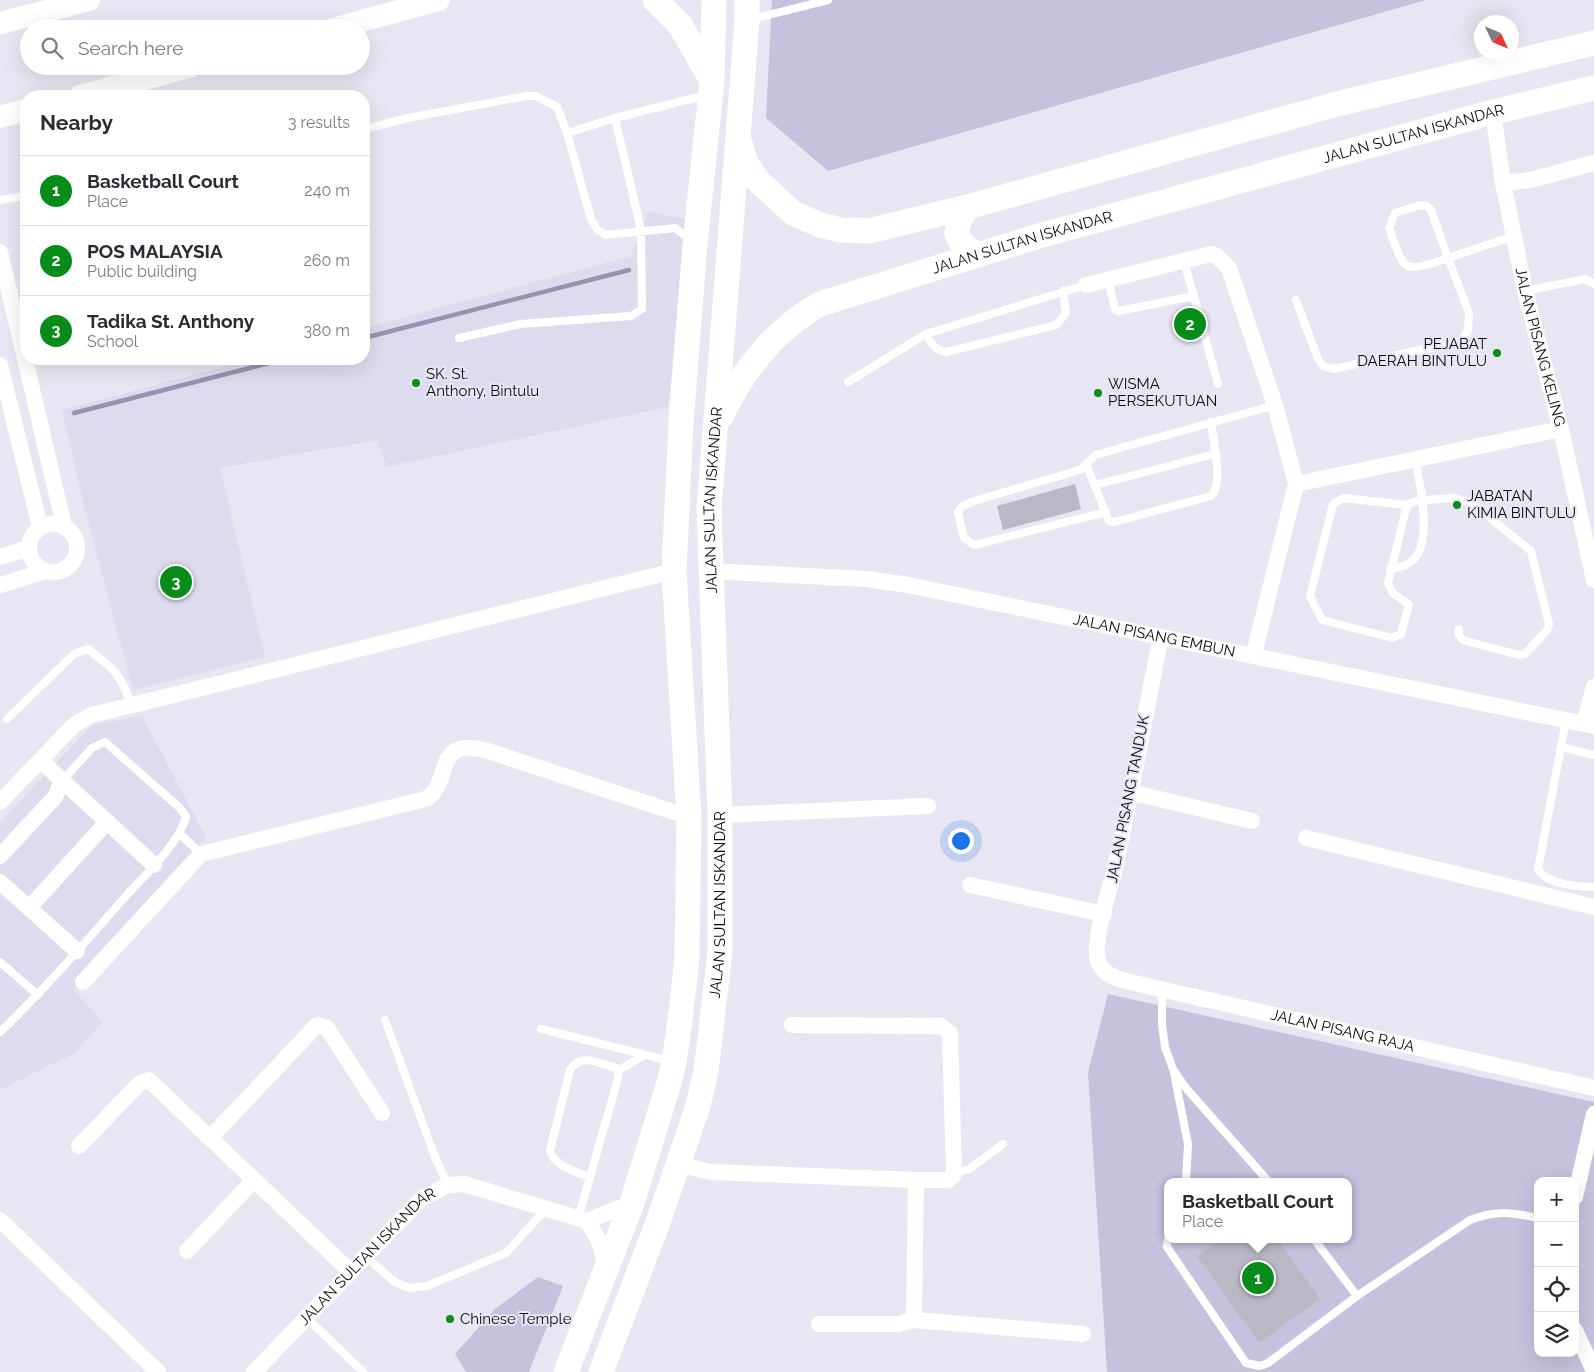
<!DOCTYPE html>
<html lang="en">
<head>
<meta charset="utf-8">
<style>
	:root { --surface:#fff; --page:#f7f7f7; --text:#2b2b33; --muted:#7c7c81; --line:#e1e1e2; --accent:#078c19 }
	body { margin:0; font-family:Raleway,sans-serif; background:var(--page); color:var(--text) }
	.controls { position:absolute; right:15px; bottom:15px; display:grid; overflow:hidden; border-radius:10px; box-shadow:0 5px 20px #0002 }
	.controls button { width:45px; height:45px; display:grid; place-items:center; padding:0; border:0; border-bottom:1px solid var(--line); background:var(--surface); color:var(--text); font:25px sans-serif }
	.compass { position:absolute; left:1474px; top:15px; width:45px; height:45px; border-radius:50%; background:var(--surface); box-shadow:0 5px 20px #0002; rotate:134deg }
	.you { position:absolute; left:960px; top:840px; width:18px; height:18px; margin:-12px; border:4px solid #fff; border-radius:50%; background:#1a73e8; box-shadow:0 0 0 8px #1a73e833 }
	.badge { display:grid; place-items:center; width:32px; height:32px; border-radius:50%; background:var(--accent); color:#fff; font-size:16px; font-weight:700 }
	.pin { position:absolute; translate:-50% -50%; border:2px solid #fff; box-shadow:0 1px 5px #0006 }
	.popup { position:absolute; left:1164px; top:1178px; width:188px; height:65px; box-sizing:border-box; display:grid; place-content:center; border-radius:10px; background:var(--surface); filter:drop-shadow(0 1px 4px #0005); font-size:16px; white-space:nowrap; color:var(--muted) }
	.popup b { font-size:19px; color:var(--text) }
	.popup::after { content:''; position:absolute; left:50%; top:100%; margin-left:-10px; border:10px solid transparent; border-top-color:var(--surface) }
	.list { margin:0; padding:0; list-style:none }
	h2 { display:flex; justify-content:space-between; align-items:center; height:65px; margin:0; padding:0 20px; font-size:21px }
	h2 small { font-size:16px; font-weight:400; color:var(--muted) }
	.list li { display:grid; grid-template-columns:32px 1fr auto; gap:15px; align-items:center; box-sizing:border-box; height:70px; padding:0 20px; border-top:1px solid var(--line) }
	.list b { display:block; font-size:19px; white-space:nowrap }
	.list p { margin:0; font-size:16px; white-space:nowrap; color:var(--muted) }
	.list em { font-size:16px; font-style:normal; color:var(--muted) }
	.icon { flex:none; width:28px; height:28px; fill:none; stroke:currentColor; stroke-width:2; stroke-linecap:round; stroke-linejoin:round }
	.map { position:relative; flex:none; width:1594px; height:1372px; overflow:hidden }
	.search { position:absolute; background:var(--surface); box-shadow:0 5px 20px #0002; left:20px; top:20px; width:350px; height:55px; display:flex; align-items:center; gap:12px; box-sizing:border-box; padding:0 18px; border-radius:28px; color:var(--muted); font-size:19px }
	.panel { position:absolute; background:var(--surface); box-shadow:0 5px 20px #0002; left:20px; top:90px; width:350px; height:275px; border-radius:20px }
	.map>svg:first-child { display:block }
	.built { fill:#dfdbef }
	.green { fill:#c6c1dd; fill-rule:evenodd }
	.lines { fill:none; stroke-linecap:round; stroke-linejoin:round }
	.stream { stroke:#9892b2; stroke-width:4.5 }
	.building { fill:#bab8c4 }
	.service { stroke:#fff; stroke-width:8 }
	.minor { stroke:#fff; stroke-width:16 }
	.secondary { stroke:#fff; stroke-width:22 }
	.primary { stroke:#fff; stroke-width:25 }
	.poi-dot { fill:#078c19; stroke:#e8e6f2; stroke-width:2 }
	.labels { text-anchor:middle; stroke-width:4; stroke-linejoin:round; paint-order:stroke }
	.street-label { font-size:15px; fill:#0b0b0f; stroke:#e8e6f2 }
	.poi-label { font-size:15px; fill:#0b0b0f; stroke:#e8e6f2; text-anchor:start }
</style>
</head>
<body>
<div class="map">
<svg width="1594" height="1372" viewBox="0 0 1594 1372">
	<rect width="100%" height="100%" fill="#e8e6f2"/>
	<path class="built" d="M648 212 687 219 668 407 386 467 377 440 220 468 265 657 133 690 84 506 62 410 252 359H364V328L631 256Z
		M142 716 206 837 73 989 102 1022 75 1053 0 1090V823L92 725Z"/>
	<path class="green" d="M772 0H1426L828 171 766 118Z
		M1108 994 1594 1102V1372H1107L1088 1072ZM1538 1181H1575V1353H1538ZM1168 1182H1348V1239H1168Z
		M538 1277 563 1286 529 1372H466L455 1354 495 1309Z"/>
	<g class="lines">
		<path class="stream" d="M364 338 629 270
			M74 413 285 359"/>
	</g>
	<path class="building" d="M1075 484 1081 509 1003 530 997 506Z
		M1221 1239H1277L1320 1299 1259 1343 1197 1256Z"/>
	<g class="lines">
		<path class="service" d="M749 20 828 0
			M364 129 408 118 526 96H536L557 107 567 133 591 219 597 229 606 235 675 228 691 240
			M567 133 615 118
			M0 200 26 196
			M1420 205 1427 206 1431 210 1448 258C1402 274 1405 272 1389 228L1395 213Z
			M1184 261 1218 384
			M1108 279 1115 309 1119 311 1194 296
			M1525 291 1585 279 1594 284
			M1296 300 1318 359 1323 366 1333 369 1461 341 1468 331 1469 313 1448 258 1514 236
			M926 334C931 344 935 350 946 352L1056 325 1066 313 1063 291
			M459 338 520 324 631 316 642 309 641 230 615 118 707 95
			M848 382 926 334 1086 285
			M1086 464 1109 521 1114 522 1211 496C1224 485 1213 440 1211 422
			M1095 485 1215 454
			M1407 505 1388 583 1393 593 1409 605 1401 634 1392 638 1322 620 1310 596 1333 504 1343 498 1407 505 1416 501 1451 498 1470 502 1531 551 1549 624 1547 630 1525 654 1519 655 1463 640 1459 635V629
			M1106 512 974 545 964 538 958 512 963 506 974 501 1073 472 1081 469 1095 455 1275 405
			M1390 569C1401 567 1411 565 1417 555 1431 534 1420 482 1415 459
			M7 719 74 654 88 649C113 668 122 675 131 705
			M1566 720 1538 869C1546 884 1578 887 1594 887
			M1562 747 1594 755
			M179 833 201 854
			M0 962 38 995
			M1162 989V1024L1165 1047 1173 1069 1185 1087 1269 1182
			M385 1020 435 1157 448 1185
			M541 1029 670 1061
			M0 1032C44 990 84 944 124 898 144 876 178 845 186 817L180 808 105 742 92 748 62 781
			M619 1070 643 1056
			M1174 1073 1188 1144 1186 1182
			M954 1174 969 1169 1003 1144
			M1252 1182H1257
			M578 1219 619 1075 616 1068C600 1064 581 1052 570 1070L550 1151C554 1166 576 1172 590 1177
			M1168 1239 1167 1247 1246 1363 1260 1366 1268 1363 1357 1296 1470 1220C1497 1210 1510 1212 1538 1218
			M1314 1239 1357 1296
			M365 1256 395 1282 409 1288 427 1286 506 1253 545 1210
			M307 1318 363 1372"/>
		<g class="minor">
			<path id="s1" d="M1493 112 1503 183 1525 291 1561 429 1594 580"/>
			<path d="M1503 183 1530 180 1594 163"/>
			<path d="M0 252 64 526"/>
			<path d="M1086 285 1211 254 1217 256 1229 268 1275 405 1296 484 1254 654"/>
			<path d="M0 365 40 527"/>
			<path d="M1296 484 1561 429"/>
			<circle cx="53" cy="548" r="24"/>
			<path d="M0 557 29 548"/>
			<path id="s2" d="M710 571 866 579 908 585 1594 726"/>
			<path d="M0 585 46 571"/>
			<path id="s3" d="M1161 637C1145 714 1132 791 1115 868 1110 889 1092 942 1098 961 1104 979 1128 981 1143 985L1594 1088"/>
			<path d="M1584 723 1594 687"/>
			<path d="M40 760 154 865"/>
			<path d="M1130 792 1252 821"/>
			<path d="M0 802 75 724 92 715 674 571"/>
			<path d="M720 815 928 806"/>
			<path d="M1306 838 1594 907"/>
			<path d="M0 856 55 797 62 781"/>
			<path d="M0 882 77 951"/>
			<path d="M970 885 1104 914"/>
			<path d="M29 908 107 822"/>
			<path d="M83 982 201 854 426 799C454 781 431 738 485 750L689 817"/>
			<path d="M210 1138 317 1025 327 1028 382 1113"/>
			<path d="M79 1146 140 1083 149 1080 351 1272"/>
			<path d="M678 1164 711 1172 916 1180H948L954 1174 950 1033 941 1026 792 1025"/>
			<path d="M1575 1197 1594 1114"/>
			<path d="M0 1220 158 1372"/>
			<path d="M587 1221C597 1236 604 1248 604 1267"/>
			<path d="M587 1221 632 1203"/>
			<path d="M187 1251 254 1180"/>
			<path d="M914 1320 916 1180"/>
			<path d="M819 1324H898L914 1320 1083 1334"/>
			<path d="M1575 1330 1594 1371"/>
			<path id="s4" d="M254 1372 421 1199 448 1185 464 1184 587 1221"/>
		</g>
		<path class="secondary" d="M0 23 89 0
			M332 29 439 0
			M80 96 192 66
			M0 117 26 110"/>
		<g class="primary">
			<path d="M655 0 680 25 711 79"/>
			<path d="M740 143 746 163 757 180 793 213 820 225 841 230 869 231 968 207 1337 104 1594 43"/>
			<path d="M968 207C951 230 953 242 979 255"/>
			<path id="s5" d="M722 415C744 368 775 330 820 304L1039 236 1493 112 1594 88"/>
			<path d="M566 1372 632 1203 668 1086 674 1062 681 1013 687 958 689 817 674 571 681 423 695 244 712 81 714 0"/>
			<path id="s6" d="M601 1372 657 1225 698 1106 706 1071 720 952V815L709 509 747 21V0"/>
		</g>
	</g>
	<g class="poi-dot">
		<circle cx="1497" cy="353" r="5"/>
		<circle cx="416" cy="383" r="5"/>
		<circle cx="1098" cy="393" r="5"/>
		<circle cx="1457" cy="505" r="5"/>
		<circle cx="450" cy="1319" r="5"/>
	</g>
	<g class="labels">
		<g class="street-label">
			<text dy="5" stroke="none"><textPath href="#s5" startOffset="768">JALAN SULTAN ISKANDAR</textPath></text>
			<text dy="5" stroke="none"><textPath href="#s5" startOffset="362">JALAN SULTAN ISKANDAR</textPath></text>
			<text dy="5" stroke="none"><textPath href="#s1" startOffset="240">JALAN PISANG KELING</textPath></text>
			<text dy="5" stroke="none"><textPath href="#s6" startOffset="891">JALAN SULTAN ISKANDAR</textPath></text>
			<text dy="5" stroke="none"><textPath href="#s2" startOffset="450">JALAN PISANG EMBUN</textPath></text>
			<text transform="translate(1128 799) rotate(-79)" y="5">JALAN PISANG TANDUK</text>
			<text dy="5" stroke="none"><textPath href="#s6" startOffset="486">JALAN SULTAN ISKANDAR</textPath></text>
			<text dy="5" stroke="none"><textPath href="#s3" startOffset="589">JALAN PISANG RAJA</textPath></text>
			<text dy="5" stroke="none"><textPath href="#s4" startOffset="162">JALAN SULTAN ISKANDAR</textPath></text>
		</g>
		<g class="poi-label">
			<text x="1487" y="349" text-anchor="end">PEJABAT<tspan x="1487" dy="17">DAERAH BINTULU</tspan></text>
			<text x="426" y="379">SK. St.<tspan x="426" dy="17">Anthony, Bintulu</tspan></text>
			<text x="1108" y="389">WISMA<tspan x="1108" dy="17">PERSEKUTUAN</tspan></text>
			<text x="1467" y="501">JABATAN<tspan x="1467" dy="17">KIMIA BINTULU</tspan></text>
			<text x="460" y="1324">Chinese Temple</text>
		</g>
	</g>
</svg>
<div class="controls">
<button>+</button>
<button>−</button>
<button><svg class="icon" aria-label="locate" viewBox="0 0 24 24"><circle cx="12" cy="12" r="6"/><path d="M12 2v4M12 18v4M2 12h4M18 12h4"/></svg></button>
<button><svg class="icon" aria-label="layers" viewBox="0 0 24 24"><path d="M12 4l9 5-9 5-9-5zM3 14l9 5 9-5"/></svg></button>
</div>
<svg class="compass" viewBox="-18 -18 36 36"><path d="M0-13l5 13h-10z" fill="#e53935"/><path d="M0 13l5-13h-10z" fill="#7c7c81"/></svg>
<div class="you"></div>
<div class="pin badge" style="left:1258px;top:1278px">1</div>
<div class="popup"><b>Basketball Court</b>Place</div>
<div class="pin badge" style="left:1190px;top:324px">2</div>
<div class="pin badge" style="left:176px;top:582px">3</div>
<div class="search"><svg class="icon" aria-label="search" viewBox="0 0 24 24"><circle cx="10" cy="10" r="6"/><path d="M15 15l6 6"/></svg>Search here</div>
<section class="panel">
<h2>Nearby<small>3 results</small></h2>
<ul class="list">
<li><span class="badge">1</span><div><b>Basketball Court</b><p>Place</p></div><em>240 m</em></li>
<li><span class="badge">2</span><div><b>POS MALAYSIA</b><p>Public building</p></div><em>260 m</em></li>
<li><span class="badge">3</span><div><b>Tadika St. Anthony</b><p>School</p></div><em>380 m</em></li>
</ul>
</section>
</div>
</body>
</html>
